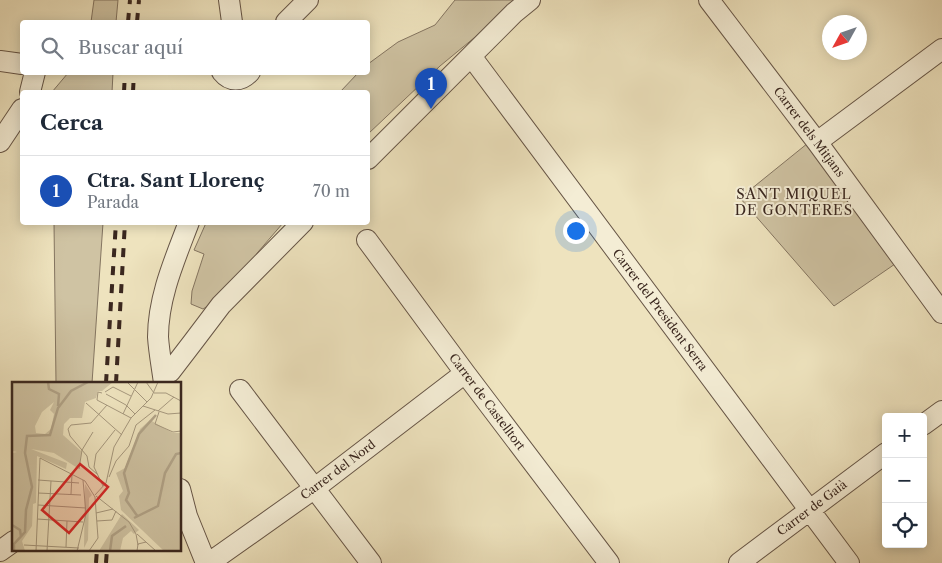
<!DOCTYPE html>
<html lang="es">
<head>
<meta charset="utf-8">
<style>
	:root { --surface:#fff; --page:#f2f2f3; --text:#1f2937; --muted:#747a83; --line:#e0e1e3; --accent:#8f2418 }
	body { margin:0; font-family:"Libre Caslon Text",serif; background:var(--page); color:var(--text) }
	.controls { position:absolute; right:15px; bottom:15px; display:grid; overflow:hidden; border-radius:5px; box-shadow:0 2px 12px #0003 }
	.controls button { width:45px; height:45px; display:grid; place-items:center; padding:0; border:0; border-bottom:1px solid var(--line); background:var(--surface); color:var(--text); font:25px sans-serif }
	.compass { position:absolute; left:822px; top:15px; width:45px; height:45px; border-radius:50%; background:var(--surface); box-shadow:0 2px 12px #0003; rotate:230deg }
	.you { position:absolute; left:575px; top:230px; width:18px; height:18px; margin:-12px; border:4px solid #fff; border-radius:50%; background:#1a73e8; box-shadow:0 0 0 8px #1a73e833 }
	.badge { display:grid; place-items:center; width:32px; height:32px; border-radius:50%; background:var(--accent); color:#fff; font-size:16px; font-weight:700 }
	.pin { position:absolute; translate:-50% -41px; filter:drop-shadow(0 1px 2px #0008) }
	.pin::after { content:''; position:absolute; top:26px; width:18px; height:15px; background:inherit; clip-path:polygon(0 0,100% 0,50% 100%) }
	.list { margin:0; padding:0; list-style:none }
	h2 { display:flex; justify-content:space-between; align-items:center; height:65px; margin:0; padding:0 20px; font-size:21px }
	h2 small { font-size:16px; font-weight:400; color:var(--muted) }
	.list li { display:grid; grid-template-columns:32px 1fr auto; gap:15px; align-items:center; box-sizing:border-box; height:70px; padding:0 20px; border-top:1px solid var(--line) }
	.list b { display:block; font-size:19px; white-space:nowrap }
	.list p { margin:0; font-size:16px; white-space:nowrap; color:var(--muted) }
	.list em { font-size:16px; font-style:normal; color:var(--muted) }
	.icon { flex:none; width:28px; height:28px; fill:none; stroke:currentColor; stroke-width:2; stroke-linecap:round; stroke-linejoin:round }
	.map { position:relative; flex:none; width:942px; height:563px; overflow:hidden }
	.search { position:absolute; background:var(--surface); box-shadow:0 2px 12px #0003; left:20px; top:20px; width:350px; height:55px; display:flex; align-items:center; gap:12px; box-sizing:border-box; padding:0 18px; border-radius:5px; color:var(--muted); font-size:19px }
	.panel { position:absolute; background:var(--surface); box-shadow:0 2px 12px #0003; left:20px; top:90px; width:350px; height:135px; border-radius:5px }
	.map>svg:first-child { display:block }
	.green { fill:#cfc3a3; stroke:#847561 }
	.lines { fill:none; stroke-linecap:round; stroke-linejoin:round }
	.minor-casing { stroke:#675647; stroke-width:22 }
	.minor { stroke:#f4edd5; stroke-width:20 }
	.rail { stroke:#3a271f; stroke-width:4; stroke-dasharray:9 9; stroke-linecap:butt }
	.labels { text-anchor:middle; stroke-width:4; stroke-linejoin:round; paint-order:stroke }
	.street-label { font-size:12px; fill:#3a271f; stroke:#f4edd5 }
	.neighbourhood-label { font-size:14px; letter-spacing:1px; fill:#3a271f; stroke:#f4edd5 }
	.inset-river { fill:none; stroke:#b1a388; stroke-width:2.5 }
	.inset-road { fill:none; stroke:#a6987e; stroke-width:1 }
	.view { fill:#d62828; fill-opacity:0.15; stroke:#d62828; stroke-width:2.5 }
	.inset-edge { fill:none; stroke:#3a271f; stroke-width:2.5 }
</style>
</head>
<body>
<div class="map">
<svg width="942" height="563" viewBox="0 0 942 563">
	<rect width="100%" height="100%" fill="#eee3be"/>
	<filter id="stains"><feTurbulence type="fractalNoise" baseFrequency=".004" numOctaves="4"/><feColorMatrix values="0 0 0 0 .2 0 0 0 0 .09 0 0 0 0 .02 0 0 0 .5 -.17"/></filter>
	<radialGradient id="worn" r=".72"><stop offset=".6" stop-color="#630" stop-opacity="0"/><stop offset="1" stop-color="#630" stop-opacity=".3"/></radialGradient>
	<path class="green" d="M94 0H118L116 22H91Z
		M455 0H520L440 66 368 134V92H340L358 73 368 72V64L398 42 435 25Z
		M68 73H113L112 92H52Z
		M808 143 895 264 834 306 740 198Z
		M54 223H103L92 383H56Z
		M206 223H283L258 252 250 264 214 302 203 309 191 304 192 291 204 254 194 250Z"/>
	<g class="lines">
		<defs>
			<path id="minor" d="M229 0 232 22
				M709 0 817 142 942 313
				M286 22 308 0
				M471 56 849 563
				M0 61 22 64
				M222 72C230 82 241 82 250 72
				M30 92 35 72
				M0 142 22 109
				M817 142 942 49
				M368 159 514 13 530 0
				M367 240 465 373 609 563
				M163 374 170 372 193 342 221 305 303 222
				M164 383C162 368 159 352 158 337 158 297 175 259 189 222
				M240 390 371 563
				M923 425 942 411
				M180 489 187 516 206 563
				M0 551 14 541
				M209 563 315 488 465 373
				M739 563 886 453"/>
		</defs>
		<use href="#minor" class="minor-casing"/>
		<use href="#minor" class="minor"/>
		<path class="rail" d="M128 22 130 0
			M137 22 139 0
			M124 92 125 72
			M133 92 134 72
			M106 383 116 222
			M116 383 125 222
			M96 563 97 549
			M106 563 107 549"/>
	</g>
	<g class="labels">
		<g class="street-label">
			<text transform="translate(809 132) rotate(53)" y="4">Carrer dels Mitjans</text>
			<text transform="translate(660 310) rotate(53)" y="4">Carrer del President Serra</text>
			<text transform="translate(487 402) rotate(53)" y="4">Carrer de Castelltort</text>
			<text transform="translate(338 470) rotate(-37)" y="4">Carrer del Nord</text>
			<text transform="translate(812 508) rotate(-37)" y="4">Carrer de Gaià</text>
		</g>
		<g class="neighbourhood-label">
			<text x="794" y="199">SANT MIQUEL<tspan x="794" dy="16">DE GONTERES</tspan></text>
		</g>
	</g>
	<g transform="translate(12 382)">
		<rect width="169" height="169" fill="#eee3be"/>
		<path d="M0 0H101L90 9H86L84 16 73 20 70 36H58L52 42 51 53 69 69 68 83 64 85 42 71 19 67 55 81 54 87 25 74 24 121 21 122 20 144 10 159 13 169H0V71L5 70 0 69ZM42 20 38 28 42 32 39 47 33 52 24 51 23 44 30 30ZM138 38 161 51H169V169H152L109 128 107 114 111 109 104 91 113 86 128 47ZM73 102 80 113 77 116 76 158 72 166ZM110 132 127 148 122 152 119 149 111 156 108 169H87Z" fill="#cfc3a3" fill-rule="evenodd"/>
		<path class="inset-river" d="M36 0 37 7 47 12 46 24M126 135 114 118 117 111 112 91 127 52 144 33M122 136 146 124 153 91 164 72 169 71M0 143 8 148 9 155M2 169V162L13 150 14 128 20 105 13 71 15 54 38 53 46 26 59 9 76 0M98 169 100 154 114 144"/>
		<path class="inset-road" d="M115 0 135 20M134 0 142 11H154L169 19M93 10 101 5 119 14M90 11 86 10 85 18 119 36M94 12 114 23 123 32M74 21 110 53M131 24 156 32 169 31M146 29 162 15M147 30 143 42 161 50 169 49M111 32 126 0M28 76 73 99 83 115M67 87 70 68 81 50M85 92 77 85 75 74 58 54 56 47 59 43 79 41 95 23M97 95 104 79 117 64 124 43 143 28M26 98 67 101M91 104 82 85 84 72 103 48M26 111 69 113M59 112 60 92M83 113 94 101 102 65 119 36 139 16 146 0M84 114 117 140 124 152 126 163M26 123 74 126M84 131 101 127M25 137 71 140M85 139 100 138 104 129M125 152 144 169M12 163 67 166M54 165 55 139M24 169 28 76M35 169 39 99M65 169 74 132 71 98M77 169 86 156 83 115M125 169 126 162 134 160"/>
		<path class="view" d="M68 82 96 105 57 151 30 128Z"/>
		<rect width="169" height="169" class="inset-edge"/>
	</g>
	<rect width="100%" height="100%" filter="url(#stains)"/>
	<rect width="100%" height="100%" fill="url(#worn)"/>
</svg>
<div class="controls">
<button>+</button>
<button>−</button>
<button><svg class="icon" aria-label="locate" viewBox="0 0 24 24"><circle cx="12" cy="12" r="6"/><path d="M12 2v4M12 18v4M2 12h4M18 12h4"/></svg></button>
</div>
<svg class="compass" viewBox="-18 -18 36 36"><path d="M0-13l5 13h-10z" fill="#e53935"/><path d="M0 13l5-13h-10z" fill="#747a83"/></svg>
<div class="you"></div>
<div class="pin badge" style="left:431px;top:109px;background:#1a4fb4">1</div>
<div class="search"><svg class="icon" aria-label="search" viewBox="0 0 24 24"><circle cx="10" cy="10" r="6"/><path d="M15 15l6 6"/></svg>Buscar aquí</div>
<section class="panel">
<h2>Cerca<small></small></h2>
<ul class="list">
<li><span class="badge" style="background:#1a4fb4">1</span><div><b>Ctra. Sant Llorenç</b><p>Parada</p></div><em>70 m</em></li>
</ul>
</section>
</div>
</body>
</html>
